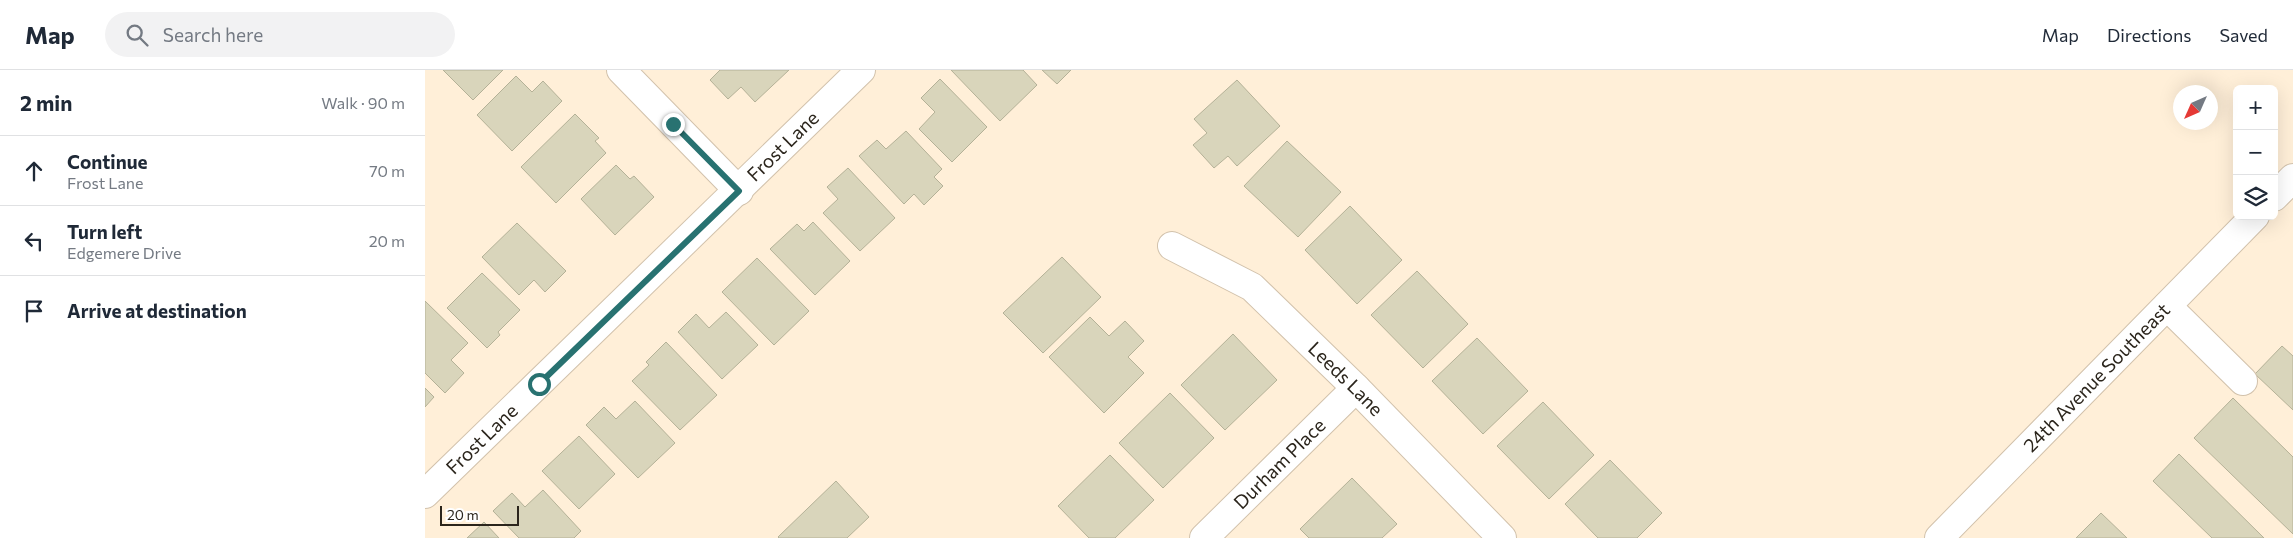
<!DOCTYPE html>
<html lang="en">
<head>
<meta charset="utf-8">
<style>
	:root { --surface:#fff; --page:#f2f2f3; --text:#1f2937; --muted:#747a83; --line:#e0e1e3 }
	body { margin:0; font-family:Commissioner,sans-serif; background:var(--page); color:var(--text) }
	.controls { position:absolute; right:15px; top:15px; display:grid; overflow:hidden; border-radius:8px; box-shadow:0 5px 20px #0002 }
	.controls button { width:45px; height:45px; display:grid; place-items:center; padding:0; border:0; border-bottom:1px solid var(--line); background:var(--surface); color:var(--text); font:25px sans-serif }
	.compass { position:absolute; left:1748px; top:15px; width:45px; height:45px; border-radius:50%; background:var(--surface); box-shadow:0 5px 20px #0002; rotate:225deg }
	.scale { position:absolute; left:15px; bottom:12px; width:79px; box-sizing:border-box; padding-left:5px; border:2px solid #2b251c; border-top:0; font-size:14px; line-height:18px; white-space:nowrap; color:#2b251c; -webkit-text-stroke:4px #fff; paint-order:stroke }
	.stop { position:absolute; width:15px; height:15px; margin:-11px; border:4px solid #287271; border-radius:50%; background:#fff }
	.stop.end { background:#287271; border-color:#fff; box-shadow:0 1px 5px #0008 }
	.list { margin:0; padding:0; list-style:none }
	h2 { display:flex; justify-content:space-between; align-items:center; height:65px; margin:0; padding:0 20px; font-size:21px }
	h2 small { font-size:16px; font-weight:400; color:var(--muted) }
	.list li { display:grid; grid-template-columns:32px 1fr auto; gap:15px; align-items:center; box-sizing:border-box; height:70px; padding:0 20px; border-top:1px solid var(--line) }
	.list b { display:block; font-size:19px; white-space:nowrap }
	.list p { margin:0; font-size:16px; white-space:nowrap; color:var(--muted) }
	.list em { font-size:16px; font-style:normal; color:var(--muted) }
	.icon { flex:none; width:28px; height:28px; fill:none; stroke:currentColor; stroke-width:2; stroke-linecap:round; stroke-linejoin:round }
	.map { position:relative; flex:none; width:1868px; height:468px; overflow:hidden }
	header { display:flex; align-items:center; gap:30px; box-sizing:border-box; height:70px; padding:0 25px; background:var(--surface); border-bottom:1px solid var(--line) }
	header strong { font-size:24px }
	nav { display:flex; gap:28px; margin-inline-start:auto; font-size:18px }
	.search { width:350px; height:45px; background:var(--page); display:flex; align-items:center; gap:12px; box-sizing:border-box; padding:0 18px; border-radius:28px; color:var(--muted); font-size:19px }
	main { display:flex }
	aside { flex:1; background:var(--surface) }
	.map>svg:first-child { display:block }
	.building { fill:#d9d5bb; stroke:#b4b197 }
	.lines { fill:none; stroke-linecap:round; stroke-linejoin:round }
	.minor-casing { stroke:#d2c2ac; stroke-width:30 }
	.minor { stroke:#fff; stroke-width:28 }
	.route { stroke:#287271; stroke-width:6 }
	.labels { text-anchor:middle; stroke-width:4.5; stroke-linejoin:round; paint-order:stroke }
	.street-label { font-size:19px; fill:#2b251c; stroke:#fff }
</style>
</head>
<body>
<header>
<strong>Map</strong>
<div class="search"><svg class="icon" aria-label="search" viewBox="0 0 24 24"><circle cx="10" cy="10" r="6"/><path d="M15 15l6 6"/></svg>Search here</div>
<nav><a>Map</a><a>Directions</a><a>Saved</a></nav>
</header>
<main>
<aside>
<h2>2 min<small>Walk · 90 m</small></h2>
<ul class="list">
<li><svg class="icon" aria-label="ahead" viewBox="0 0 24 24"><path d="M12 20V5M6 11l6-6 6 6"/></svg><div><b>Continue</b><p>Frost Lane</p></div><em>70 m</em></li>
<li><svg class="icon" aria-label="left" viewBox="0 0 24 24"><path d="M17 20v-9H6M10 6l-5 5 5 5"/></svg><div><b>Turn left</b><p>Edgemere Drive</p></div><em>20 m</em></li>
<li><svg class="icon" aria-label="arrive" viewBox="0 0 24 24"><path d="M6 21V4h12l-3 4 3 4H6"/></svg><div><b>Arrive at destination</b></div></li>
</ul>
</aside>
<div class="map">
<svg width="1868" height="468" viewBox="0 0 1868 468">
	<rect width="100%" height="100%" fill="#ffefd8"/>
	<path class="building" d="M18 0H78L48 30Z
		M295 0H364L330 32 316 17 303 29 285 10Z
		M526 0H598L612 15 575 51Z
		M617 0H646L632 14Z
		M91 6 107 22 118 11 137 31 87 81 52 45Z
		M515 9 562 57 527 92 494 59 510 42 496 28Z
		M812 10 855 56 812 96 803 86 789 98 768 75 782 63 769 49Z
		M150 44 174 68 170 71 181 83 131 133 96 97Z
		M481 61 517 99 509 107 518 116 499 135 489 124 479 134 434 86 452 70 461 79Z
		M862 71 916 122 873 167 819 116Z
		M191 95 205 109 209 106 229 127 190 165 156 129Z
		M423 98 470 148 435 181 398 143 413 129 402 117Z
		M925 136 977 190 932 234 880 180Z
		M388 152 425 191 390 225 345 179 372 154 379 161Z
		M92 153 141 201 120 222 109 210 94 225 57 187Z
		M637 187 676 227 618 283 578 243Z
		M332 188 384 241 349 275 297 222Z
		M992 201 1043 254 998 298 946 245Z
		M57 203 95 240 73 262 75 265 62 278 22 238Z
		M0 231 43 273 26 290 39 303 20 323 0 303Z
		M301 242 333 275 297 309 253 262 271 244 284 258Z
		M665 247 684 266 700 251 719 271 703 287 719 303 679 343 624 287Z
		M808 264 852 310 800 360 756 315Z
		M1052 268 1103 321 1058 364 1007 311Z
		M241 272 292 325 255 360 207 311 224 295 221 292Z
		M1857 276 1868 286V340L1830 304Z
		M0 318 9 327 0 337Z
		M745 323 789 368 738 418 694 373Z
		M1808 328 1868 387V464L1769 368Z
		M210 331 250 373 213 408 161 355 179 337 191 349Z
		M1118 332 1169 385 1124 429 1072 376Z
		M154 366 190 404 154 439 117 401Z
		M1754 384 1839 468H1787L1728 411Z
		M685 385 729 430 690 468H664L633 436Z
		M1185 390 1237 443 1212 468H1173L1140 434Z
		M927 408 972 454 957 468H884L875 459Z
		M411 411 444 447 422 468H354L353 467Z
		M118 420 156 461 149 468H94L68 441 87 423 100 437Z
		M1676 443 1702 468H1651Z
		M59 452 74 468H42Z"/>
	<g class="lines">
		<defs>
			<g id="minor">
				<path d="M196 0 314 121"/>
				<path d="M1849 127 1868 108"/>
				<path id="s1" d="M747 176 827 217 931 318 1077 468"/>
				<path d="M1742 236 1818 311"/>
				<path id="s2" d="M0 424 436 0"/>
				<path id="s3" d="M779 468 931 318"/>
				<path id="s4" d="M1514 468 1830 146"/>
			</g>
		</defs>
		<use href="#minor" class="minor-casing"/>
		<use href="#minor" class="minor"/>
	</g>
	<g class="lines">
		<path class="route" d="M114 314 314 121 248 54"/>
	</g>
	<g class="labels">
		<g class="street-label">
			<text dy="7" stroke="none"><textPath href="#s2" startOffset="499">Frost Lane</textPath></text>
			<text dy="7" stroke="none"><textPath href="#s4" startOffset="225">24th Avenue Southeast</textPath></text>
			<text dy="7" stroke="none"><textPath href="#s1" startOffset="221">Leeds Lane</textPath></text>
			<text dy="7" stroke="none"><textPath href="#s2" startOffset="79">Frost Lane</textPath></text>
			<text dy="7" stroke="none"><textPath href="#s3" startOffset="106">Durham Place</textPath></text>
		</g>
	</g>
</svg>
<div class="controls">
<button>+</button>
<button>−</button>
<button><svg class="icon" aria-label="layers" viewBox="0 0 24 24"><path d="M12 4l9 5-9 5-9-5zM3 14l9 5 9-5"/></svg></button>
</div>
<svg class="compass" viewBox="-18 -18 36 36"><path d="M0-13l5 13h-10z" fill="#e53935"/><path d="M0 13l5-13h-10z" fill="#747a83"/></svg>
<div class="scale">20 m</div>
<div class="stop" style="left:114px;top:314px"></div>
<div class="stop end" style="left:248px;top:54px"></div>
</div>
</main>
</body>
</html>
